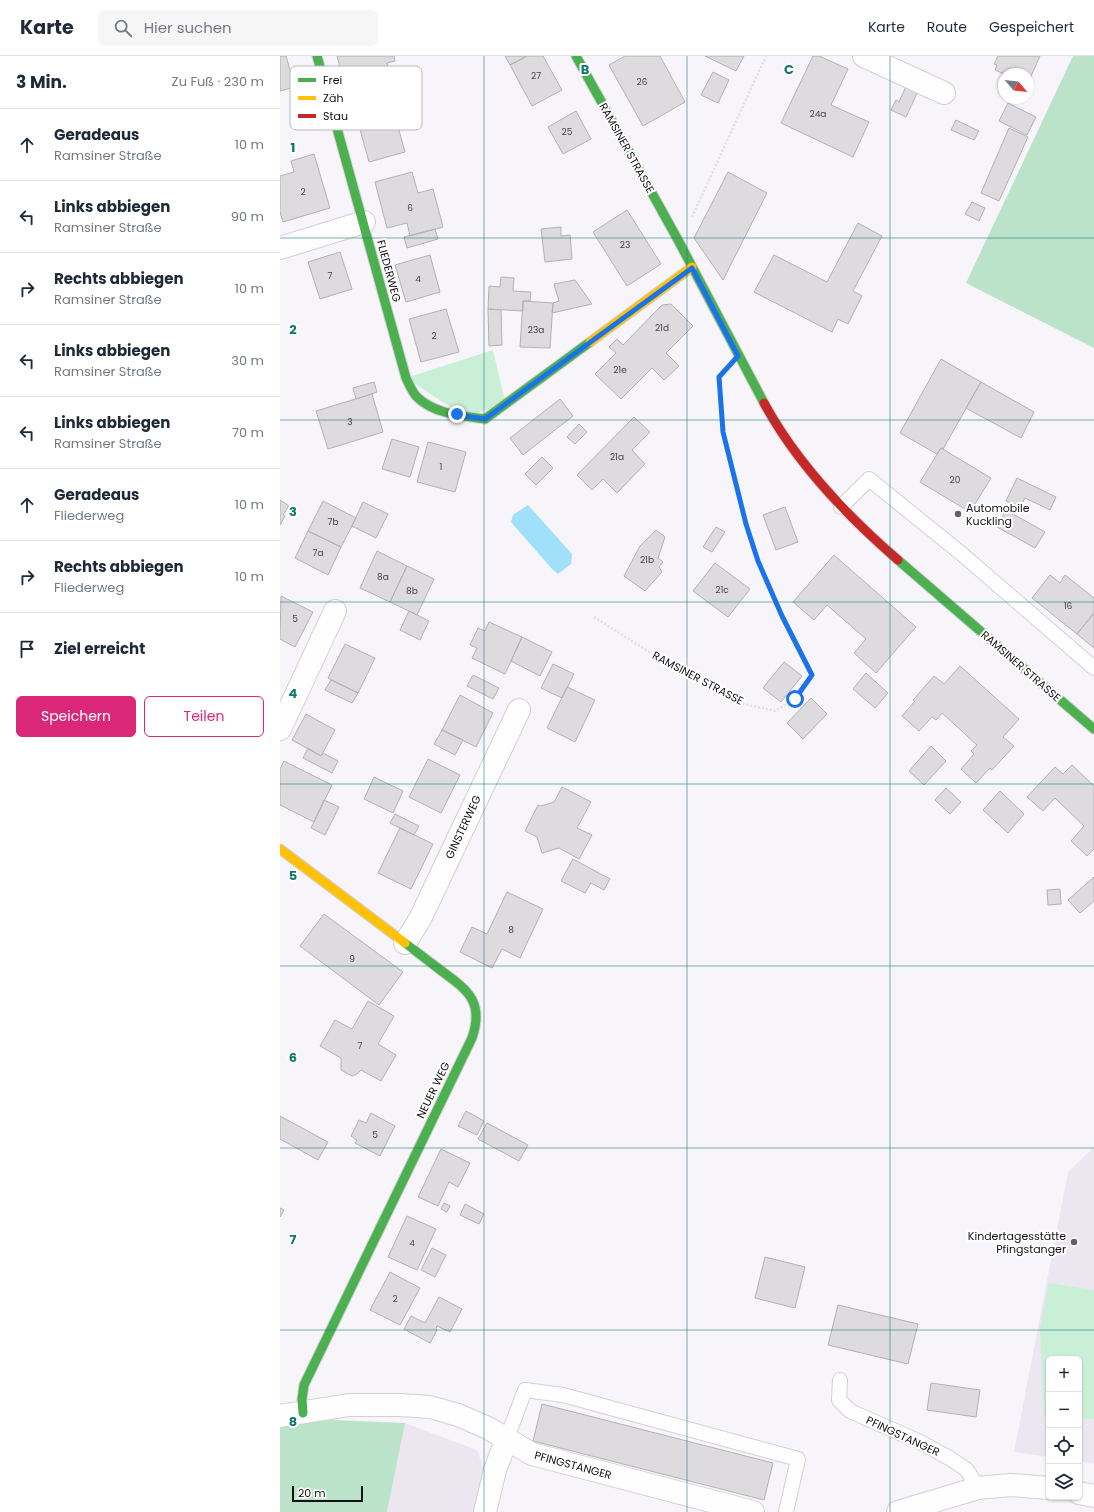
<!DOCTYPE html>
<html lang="de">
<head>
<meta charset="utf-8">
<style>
	:root { --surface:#fff; --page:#f6f6f7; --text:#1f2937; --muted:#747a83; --line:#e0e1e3; --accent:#db2777 }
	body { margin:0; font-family:Poppins,sans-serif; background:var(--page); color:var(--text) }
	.controls { position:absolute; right:12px; bottom:12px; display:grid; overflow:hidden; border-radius:6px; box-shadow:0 1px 3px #0004 }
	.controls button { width:36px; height:36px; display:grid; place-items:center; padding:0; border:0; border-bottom:1px solid var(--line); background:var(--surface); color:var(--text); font:20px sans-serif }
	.compass { position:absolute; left:718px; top:12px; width:36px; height:36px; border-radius:50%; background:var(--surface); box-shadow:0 1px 3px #0004; rotate:118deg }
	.scale { position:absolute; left:12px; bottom:10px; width:71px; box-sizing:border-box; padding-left:4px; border:2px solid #121113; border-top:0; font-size:11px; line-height:14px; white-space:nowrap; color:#121113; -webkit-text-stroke:3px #fff; paint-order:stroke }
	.stop { position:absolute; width:12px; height:12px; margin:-9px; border:3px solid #1a73e8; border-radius:50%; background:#fff }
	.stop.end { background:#1a73e8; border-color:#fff; box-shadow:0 1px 4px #0008 }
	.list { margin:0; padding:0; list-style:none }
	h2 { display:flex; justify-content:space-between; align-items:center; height:52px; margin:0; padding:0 16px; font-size:17px }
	h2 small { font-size:13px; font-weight:400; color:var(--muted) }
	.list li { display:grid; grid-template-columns:26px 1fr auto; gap:12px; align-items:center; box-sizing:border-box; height:72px; padding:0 16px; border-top:1px solid var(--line) }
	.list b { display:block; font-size:15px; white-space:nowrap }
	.list p { margin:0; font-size:13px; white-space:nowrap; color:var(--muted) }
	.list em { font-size:13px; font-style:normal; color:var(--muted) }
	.actions { display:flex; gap:8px; padding:12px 16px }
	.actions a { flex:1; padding:9px 0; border:1px solid var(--accent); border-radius:6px; text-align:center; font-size:14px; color:var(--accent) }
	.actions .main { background:var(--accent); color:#fff }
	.icon { flex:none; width:22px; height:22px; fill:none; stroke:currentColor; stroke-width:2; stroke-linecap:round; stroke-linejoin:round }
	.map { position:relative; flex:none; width:814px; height:1456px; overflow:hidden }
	header { display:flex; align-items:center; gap:24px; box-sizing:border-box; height:56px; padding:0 20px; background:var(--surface); border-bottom:1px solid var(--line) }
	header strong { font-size:19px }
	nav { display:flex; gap:22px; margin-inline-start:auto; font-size:14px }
	.search { width:280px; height:36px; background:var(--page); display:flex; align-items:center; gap:10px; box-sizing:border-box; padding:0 14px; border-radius:6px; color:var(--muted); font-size:15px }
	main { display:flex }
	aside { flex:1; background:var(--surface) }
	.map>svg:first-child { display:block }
	.built { fill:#ebe6ef }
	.green { fill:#c9f0d7 }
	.forest { fill:#bbe3ca }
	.water { fill:#a0e0f9 }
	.building { fill:#dddbde; stroke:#b3b1b4 }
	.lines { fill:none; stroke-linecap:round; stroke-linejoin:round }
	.lane-casing { stroke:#d2d0d3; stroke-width:16 }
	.street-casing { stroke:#d2d0d3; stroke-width:24 }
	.fast-casing { stroke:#d2d0d3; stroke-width:11 }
	.slow-casing { stroke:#d2d0d3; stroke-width:11 }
	.jam-casing { stroke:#d2d0d3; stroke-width:11 }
	.path { stroke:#e2e1e2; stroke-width:2.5; stroke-dasharray:2 2; stroke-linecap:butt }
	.lane { stroke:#fefefe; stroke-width:14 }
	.street { stroke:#fefefe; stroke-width:22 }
	.fast { stroke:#4caf50; stroke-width:9 }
	.slow { stroke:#ffc107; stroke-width:9 }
	.jam { stroke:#c62828; stroke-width:9 }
	.route { stroke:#1a73e8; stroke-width:5 }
	.grid { fill:none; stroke:#0f766e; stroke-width:1; stroke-opacity:0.55 }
	.poi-dot { fill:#626164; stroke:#fff; stroke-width:1.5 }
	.labels { text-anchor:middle; stroke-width:4; stroke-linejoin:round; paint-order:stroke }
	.number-label { font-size:9px; fill:#454446 }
	.street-label { font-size:11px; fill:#121113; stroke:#fff }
	.poi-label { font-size:11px; fill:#121113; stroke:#fff; text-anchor:start }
	.key { fill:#fff; stroke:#b8b8b8; stroke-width:1 }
	.key-label { font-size:11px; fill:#121113 }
	.grid-label { font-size:13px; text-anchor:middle; font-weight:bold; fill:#0f766e; stroke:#fff; stroke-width:4; stroke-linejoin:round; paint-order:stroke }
</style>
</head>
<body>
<header>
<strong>Karte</strong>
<div class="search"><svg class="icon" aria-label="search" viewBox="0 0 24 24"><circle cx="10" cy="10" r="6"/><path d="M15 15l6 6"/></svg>Hier suchen</div>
<nav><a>Karte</a><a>Route</a><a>Gespeichert</a></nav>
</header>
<main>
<aside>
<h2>3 Min.<small>Zu Fuß · 230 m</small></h2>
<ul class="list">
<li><svg class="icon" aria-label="ahead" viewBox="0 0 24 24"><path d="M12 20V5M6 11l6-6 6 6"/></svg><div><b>Geradeaus</b><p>Ramsiner Straße</p></div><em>10 m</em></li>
<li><svg class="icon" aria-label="left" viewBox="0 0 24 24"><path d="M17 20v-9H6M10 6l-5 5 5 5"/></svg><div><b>Links abbiegen</b><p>Ramsiner Straße</p></div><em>90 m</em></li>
<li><svg class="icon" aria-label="right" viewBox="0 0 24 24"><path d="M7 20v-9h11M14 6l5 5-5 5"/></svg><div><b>Rechts abbiegen</b><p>Ramsiner Straße</p></div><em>10 m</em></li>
<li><svg class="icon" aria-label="left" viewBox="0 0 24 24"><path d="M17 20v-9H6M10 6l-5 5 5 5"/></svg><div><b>Links abbiegen</b><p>Ramsiner Straße</p></div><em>30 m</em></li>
<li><svg class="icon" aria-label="left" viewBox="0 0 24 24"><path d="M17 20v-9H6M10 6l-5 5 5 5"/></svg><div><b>Links abbiegen</b><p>Ramsiner Straße</p></div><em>70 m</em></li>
<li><svg class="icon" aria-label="ahead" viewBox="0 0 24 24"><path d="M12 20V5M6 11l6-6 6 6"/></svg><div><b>Geradeaus</b><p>Fliederweg</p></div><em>10 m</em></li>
<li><svg class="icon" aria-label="right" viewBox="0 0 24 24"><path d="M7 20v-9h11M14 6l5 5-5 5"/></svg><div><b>Rechts abbiegen</b><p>Fliederweg</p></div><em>10 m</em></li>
<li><svg class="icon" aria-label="arrive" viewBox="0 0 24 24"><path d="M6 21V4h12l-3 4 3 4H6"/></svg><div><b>Ziel erreicht</b></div></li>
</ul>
<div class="actions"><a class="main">Speichern</a><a>Teilen</a></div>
</aside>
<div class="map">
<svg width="814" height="1456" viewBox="0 0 814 1456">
	<rect width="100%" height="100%" fill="#f7f5f9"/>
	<path class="built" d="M814 1091V1408L799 1405V1303H769V1401L734 1396 788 1116Z
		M125 1367 197 1394 204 1414 193 1456H107Z"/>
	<path class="green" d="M213 294 226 349 184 360 126 322Z
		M769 1227 814 1234V1363L799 1362V1303H769V1361L764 1360 760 1273Z"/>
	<path class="forest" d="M793 0H814V292L686 227Z
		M52 1364 125 1367 107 1456H0V1370Z"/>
	<path class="water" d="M248 449 292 498 291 508 278 518 273 514 231 466 233 459Z"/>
	<path class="building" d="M0 0H6L15 31 0 35Z
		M57 0H114L115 5 107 7 112 26 80 34 75 16 62 19Z
		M225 0H247L230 9Z
		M247 0H263L282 34 252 50 230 9Z
		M345 0H380L405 46 363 70 329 9Z
		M425 0H464L456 15Z
		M533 0H539L568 13 551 49 589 66 573 101 501 67Z
		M718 0H760L748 27V18H724L715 14 717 9 714 8Z
		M433 16 449 24 438 47 421 39Z
		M627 28 639 33 626 61 611 54 616 44 619 46Z
		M728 47 756 61 747 79 719 65Z
		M112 49 125 96 89 106 76 59Z
		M296 55 311 83 283 98 268 71Z
		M676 64 699 75 694 84 671 74Z
		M729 72 748 81 719 145 701 137Z
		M34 98 50 152 3 166 0 156V120L14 116 11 105Z
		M132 116 138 137 153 133 163 171 130 180 127 167 107 172 95 126Z
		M448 116 487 137 443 224 414 182Z
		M692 146 705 152 699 165 685 158Z
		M347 154 381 208 347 230 313 176Z
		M578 167 602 180 573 235 582 240 568 268 558 263 552 276 474 236 494 199 547 226Z
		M281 171V180L290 179 292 203 265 206 261 173Z
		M155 173 158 183 127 192 124 181Z
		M60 196 72 233 40 243 28 206Z
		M150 199 160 236 126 246 115 209Z
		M221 221 234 222 233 235 251 236 250 245H243V255L208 253 209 230 220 231Z
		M295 224 312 248 272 257 273 247 279 245 274 228Z
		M243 245 273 247 270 292 240 291Z
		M391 248 413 270 386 297 399 310 384 324 372 312 341 343 315 318 336 297 329 291 337 283 343 289 382 249Z
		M166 253 179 296 141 306 129 263Z
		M208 253 221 254 222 289 209 290Z
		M661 303 701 326 663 393 661 392 657 398 620 377Z
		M94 326 97 336 76 343 73 332Z
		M701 326 754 356 741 382 686 352Z
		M92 338 103 376 48 393 36 355Z
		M280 343 293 360 243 399 230 382Z
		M354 361 370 376 352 394 365 408 337 437 323 423 312 434 297 419Z
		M299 368 307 376 295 388 287 381Z
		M112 383 139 391 130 421 102 413Z
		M148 386 186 396 175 436 137 426Z
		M661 392 711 422 690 456 640 426Z
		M262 401 273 412 256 429 245 418Z
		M737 422 776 441 770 454 745 442 740 451 726 445Z
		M0 444 9 450 3 459 5 460 0 469Z
		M43 445 76 462 61 491 28 475Z
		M83 446 108 458 96 482 72 470Z
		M505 451 518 486 496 494 483 459Z
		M726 454 765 476 755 492 717 471Z
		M436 471 445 476 432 496 423 491Z
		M376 474 385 481 378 502 383 506 379 511 382 516 365 535 344 520 360 490Z
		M28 475 61 491 48 519 15 502Z
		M97 495 127 510 110 546 80 532Z
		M554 499 636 571 596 617 574 597 586 583 547 549 534 564 513 546Z
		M435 507 470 533 448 561 413 535Z
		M127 510 154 523 137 559 110 546Z
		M770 519 780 527 785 519 814 542V557L797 578 752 542Z
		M1 540 33 556 15 591 0 583Z
		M129 555 149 565 140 584 120 574Z
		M814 557V592L797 578Z
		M209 566 242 581 225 618 192 602 197 592 190 589 198 572 205 575Z
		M242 581 272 596 260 620 231 605Z
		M65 588 95 602 78 637 48 622Z
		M504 606 522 620 501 646 483 632Z
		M273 608 294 618 282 642 261 632Z
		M680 610 739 663 723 681 734 690 712 714 710 712 696 727 681 713 694 698 691 695 697 689 662 657 656 664 652 661 639 675 622 660 635 645 633 644 654 620 664 628Z
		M586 617 608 637 595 652 573 633Z
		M193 619 219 632 213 643 187 630Z
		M51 624 78 637 72 647 45 634Z
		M287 631 315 644 295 686 267 672Z
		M180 639 213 657 196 691 162 674Z
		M531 642 547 658 523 683 507 667Z
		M26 658 55 674 41 700 12 684Z
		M162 674 183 684 175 699 154 688Z
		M651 690 666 705 644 729 629 715Z
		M28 692 41 700 43 697 58 705 52 717 23 702Z
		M148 703 180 719 161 757 129 741Z
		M4 705 52 729 34 766 0 749V713Z
		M792 709 814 730V793L807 800 791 785 804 770 775 742 763 755 747 741 775 711 783 718Z
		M94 721 123 735 113 757 84 743Z
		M282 731 311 746 297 772 312 779 299 803 279 792 262 797 257 781 245 775 258 749 261 750 274 746Z
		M666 732 681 746 670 758 655 744Z
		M720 735 744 758 728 777 703 754Z
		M44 744 59 751 45 779 31 772Z
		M115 758 139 770 134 779 110 767Z
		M120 772 153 788 131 833 98 817Z
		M293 803 330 823 324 834 311 827 305 837 281 825Z
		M814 821V845L800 857 788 844Z
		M780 833 781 848 768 849 767 834Z
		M227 836 263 853 240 902 222 893 212 912 180 896 192 871 207 878Z
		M44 858 123 916 99 949 20 890Z
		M88 945 114 960 98 988 116 999 101 1025 81 1014 77 1018 72 1020 61 1014V1002L40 990 55 964 72 973Z
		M186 1055 204 1065 197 1079 178 1070Z
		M91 1057 115 1070 100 1100 75 1087 77 1084 71 1080 79 1064 86 1067Z
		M0 1060 48 1086 38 1104 0 1083Z
		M207 1067 248 1089 239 1105 198 1083Z
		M161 1093 190 1107 178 1131 169 1126 158 1150 138 1141Z
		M164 1147 170 1150 167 1156 161 1153Z
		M185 1148 204 1158 199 1168 180 1159Z
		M0 1152 4 1154 0 1161Z
		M127 1160 156 1173 137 1214 108 1201Z
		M152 1192 166 1199 155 1221 141 1214Z
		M485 1201 525 1211 515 1252 475 1242Z
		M110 1216 140 1232 120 1269 90 1254Z
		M159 1241 182 1253 170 1276 157 1270 156 1273 157 1274 150 1287 124 1273 131 1260 145 1267Z
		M558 1249 638 1268 628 1308 548 1289Z
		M651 1327 700 1334 696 1361 647 1354Z
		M262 1348 493 1407 484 1444 253 1385Z"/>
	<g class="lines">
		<defs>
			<path id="lane" d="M561 451 589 423 683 499 814 612
				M560 1324 559 1344 570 1355 638 1385 671 1403 687 1414 698 1432
				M227 1382 245 1334 283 1339 518 1403 506 1456"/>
			<path id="street" d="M584 0 664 37
				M0 192 84 166
				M0 673 55 555
				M125 887 140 863 239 654
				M0 1360 69 1349H120L150 1351 178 1359 208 1372 252 1398 473 1456
				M799 1437 814 1440
				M205 1456 215 1414 227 1382
				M618 1456 698 1432 731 1429 769 1432"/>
			<path id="fast" d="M37 0 126 322C129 328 132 336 137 341 154 358 183 360 205 363L310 286
				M296 0 398 184 484 347
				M618 504 814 673
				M23 1357 22 1343 24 1329 192 982C204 947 189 935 163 916 150 906 138 897 125 887"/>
			<path id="slow" d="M310 286 412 211
				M0 793 125 887"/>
			<path id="jam" d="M484 347C517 408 566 459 618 504"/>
		</defs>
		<use href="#lane" class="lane-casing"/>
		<use href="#street" class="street-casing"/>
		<use href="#fast" class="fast-casing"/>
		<use href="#slow" class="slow-casing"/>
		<use href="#jam" class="jam-casing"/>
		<path class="path" d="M412 161 486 0
			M314 561 382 604 460 647 495 655 515 643 532 619 502 560 478 505 466 468 443 376 439 321 443 317"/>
		<use href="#lane" class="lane"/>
		<use href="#street" class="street"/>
		<use href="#fast" class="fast"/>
		<use href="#slow" class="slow"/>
		<use href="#jam" class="jam"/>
	</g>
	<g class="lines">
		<path class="route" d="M177 358 184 360 205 363 412 212 458 300 439 321 443 376 466 468 478 505 502 560 532 619 515 643"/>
	</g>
	<path class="grid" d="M204 0V1456M407 0V1456M610 0V1456M0 182H814M0 364H814M0 546H814M0 728H814M0 910H814M0 1092H814M0 1274H814"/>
	<g class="poi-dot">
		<circle cx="678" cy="458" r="4"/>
		<circle cx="794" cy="1186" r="4"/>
	</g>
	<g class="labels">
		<g class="number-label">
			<text x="256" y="23">27</text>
			<text x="362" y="29">26</text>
			<text x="538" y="61">24a</text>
			<text x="287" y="79">25</text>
			<text x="23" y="139">2</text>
			<text x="130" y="155">6</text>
			<text x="345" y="192">23</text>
			<text x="50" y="223">7</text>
			<text x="138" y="226">4</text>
			<text x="382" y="275">21d</text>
			<text x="256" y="277">23a</text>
			<text x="154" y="283">2</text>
			<text x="340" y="317">21e</text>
			<text x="70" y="369">3</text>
			<text x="337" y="404">21a</text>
			<text x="161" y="414">1</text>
			<text x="675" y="427">20</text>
			<text x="53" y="469">7b</text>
			<text x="38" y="500">7a</text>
			<text x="367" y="507">21b</text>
			<text x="103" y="524">8a</text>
			<text x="442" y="537">21c</text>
			<text x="132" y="538">8b</text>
			<text x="788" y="553">16</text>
			<text x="15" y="566">5</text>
			<text x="231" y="877">8</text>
			<text x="72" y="906">9</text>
			<text x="80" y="993">7</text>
			<text x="95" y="1082">5</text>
			<text x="132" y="1190">4</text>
			<text x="115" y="1246">2</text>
		</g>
		<g class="street-label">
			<text transform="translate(347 92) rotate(61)" y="4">RAMSINER STRASSE</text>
			<text transform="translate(109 215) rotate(75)" y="4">FLIEDERWEG</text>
			<text transform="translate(741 610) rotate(41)" y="4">RAMSINER STRASSE</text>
			<text transform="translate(418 622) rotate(28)" y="4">RAMSINER STRASSE</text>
			<text transform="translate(183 771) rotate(-65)" y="4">GINSTERWEG</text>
			<text transform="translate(153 1034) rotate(-64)" y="4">NEUER WEG</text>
			<text transform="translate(623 1380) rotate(25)" y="4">PFINGSTANGER</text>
			<text transform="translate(293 1409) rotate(15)" y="4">PFINGSTANGER</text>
		</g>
		<g class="poi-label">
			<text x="686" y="456">Automobile<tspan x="686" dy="13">Kuckling</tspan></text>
			<text x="786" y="1184" text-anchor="end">Kindertagesstätte<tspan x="786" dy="13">Pfingstanger</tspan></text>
		</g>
	</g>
	<rect x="10" y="10" width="132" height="64" rx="6" class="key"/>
	<rect x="18" y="22" width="18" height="4" fill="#4caf50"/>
	<rect x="18" y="40" width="18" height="4" fill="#ffc107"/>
	<rect x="18" y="58" width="18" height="4" fill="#c62828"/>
	<g class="key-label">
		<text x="43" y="28">Frei</text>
		<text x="43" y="46">Zäh</text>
		<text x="43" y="64">Stau</text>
	</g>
	<g class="grid-label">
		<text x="305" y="18">B</text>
		<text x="509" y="18">C</text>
		<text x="13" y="96">1</text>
		<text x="13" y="278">2</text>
		<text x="13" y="460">3</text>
		<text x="13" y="642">4</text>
		<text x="13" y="824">5</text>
		<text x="13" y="1006">6</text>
		<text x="13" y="1188">7</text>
		<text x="13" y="1370">8</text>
	</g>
</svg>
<div class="controls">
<button>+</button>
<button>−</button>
<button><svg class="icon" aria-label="locate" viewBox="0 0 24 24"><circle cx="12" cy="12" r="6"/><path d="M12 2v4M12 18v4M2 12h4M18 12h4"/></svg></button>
<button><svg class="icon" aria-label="layers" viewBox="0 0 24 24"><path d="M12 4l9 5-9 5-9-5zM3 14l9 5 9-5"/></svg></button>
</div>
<svg class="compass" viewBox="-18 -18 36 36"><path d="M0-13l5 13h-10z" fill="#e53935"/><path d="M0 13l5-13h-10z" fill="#747a83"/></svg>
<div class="scale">20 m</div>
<div class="stop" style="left:515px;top:643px"></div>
<div class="stop end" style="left:177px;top:358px"></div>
</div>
</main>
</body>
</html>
